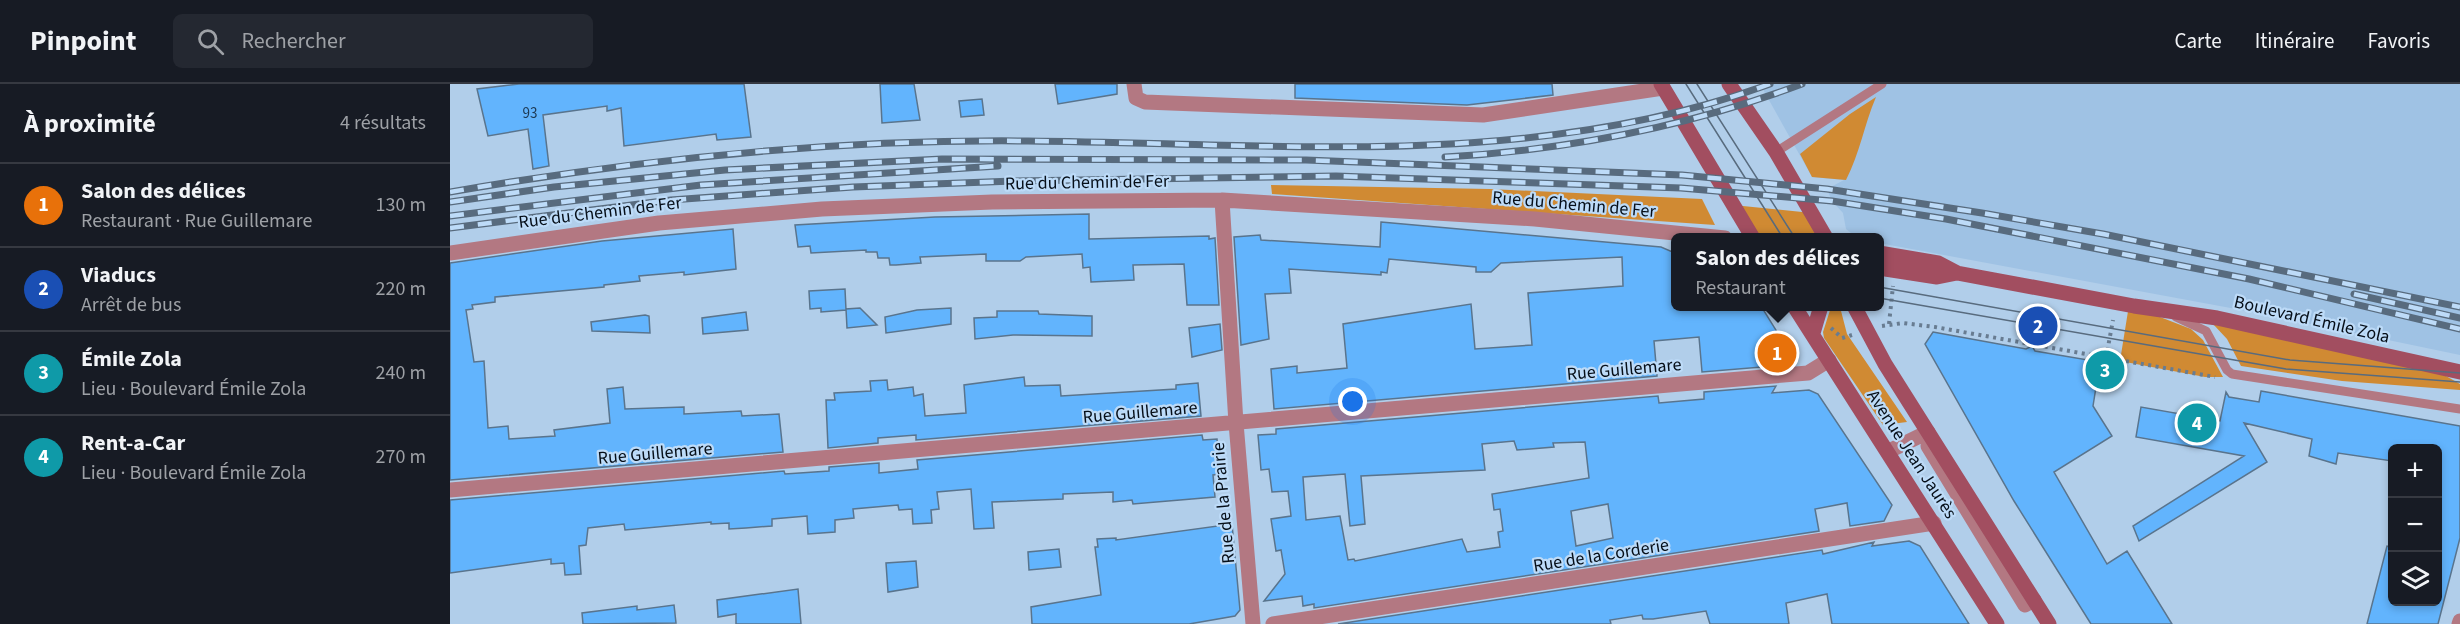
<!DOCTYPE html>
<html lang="fr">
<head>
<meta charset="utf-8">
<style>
	:root { --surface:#171b24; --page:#242831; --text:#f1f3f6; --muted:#9ea1a6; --line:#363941; --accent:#d93025 }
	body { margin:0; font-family:"Source Sans 3",sans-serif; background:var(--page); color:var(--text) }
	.controls { position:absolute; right:18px; bottom:18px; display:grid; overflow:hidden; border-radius:9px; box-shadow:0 3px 9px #0003 }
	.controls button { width:54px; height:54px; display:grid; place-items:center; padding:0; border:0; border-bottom:2px solid var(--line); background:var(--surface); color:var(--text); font:30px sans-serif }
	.you { position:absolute; left:903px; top:318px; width:21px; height:21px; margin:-15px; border:4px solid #fff; border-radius:50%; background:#1a73e8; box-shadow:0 0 0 9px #1a73e833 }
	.badge { display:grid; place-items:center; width:39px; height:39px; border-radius:50%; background:var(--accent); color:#fff; font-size:20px; font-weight:700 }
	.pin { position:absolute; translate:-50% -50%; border:3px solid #fff; box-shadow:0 2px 6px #0006 }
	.popup { position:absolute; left:1221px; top:149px; width:213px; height:78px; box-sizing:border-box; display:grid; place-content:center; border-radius:9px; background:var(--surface); filter:drop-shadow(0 2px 4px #0005); font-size:20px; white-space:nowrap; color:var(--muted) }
	.popup b { font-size:22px; color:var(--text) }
	.popup::after { content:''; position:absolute; left:50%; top:100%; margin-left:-12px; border:12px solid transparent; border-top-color:var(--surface) }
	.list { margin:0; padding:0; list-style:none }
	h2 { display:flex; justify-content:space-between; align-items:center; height:78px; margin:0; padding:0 24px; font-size:26px }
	h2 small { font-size:20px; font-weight:400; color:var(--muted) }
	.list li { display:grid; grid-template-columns:39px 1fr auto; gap:18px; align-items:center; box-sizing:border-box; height:84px; padding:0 24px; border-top:2px solid var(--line) }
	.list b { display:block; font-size:22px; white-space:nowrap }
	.list p { margin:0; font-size:20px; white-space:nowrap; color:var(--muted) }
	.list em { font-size:20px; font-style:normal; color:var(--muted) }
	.icon { flex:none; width:33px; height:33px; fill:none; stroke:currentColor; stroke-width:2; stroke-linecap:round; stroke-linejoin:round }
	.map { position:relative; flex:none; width:2010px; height:540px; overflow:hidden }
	header { display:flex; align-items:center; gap:36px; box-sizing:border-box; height:84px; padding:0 30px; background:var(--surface); border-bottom:2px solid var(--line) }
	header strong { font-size:28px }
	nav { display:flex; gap:33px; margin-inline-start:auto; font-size:21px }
	.search { width:420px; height:54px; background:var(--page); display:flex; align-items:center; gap:15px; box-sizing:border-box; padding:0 21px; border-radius:9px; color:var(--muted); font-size:22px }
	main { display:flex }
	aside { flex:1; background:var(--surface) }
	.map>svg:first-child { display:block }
	.built { fill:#9fc2e4 }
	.green { fill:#d08a33 }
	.building { fill:#62b4fd; stroke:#59748d; stroke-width:1.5; fill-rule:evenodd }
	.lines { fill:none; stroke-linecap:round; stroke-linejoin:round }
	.path { stroke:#687c91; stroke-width:4; stroke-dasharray:3 4.5; stroke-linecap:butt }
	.lane { stroke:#b37882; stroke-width:9 }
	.street { stroke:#b37882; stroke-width:15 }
	.secondary { stroke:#a24e60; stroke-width:15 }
	.tram { stroke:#586b7e; stroke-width:1.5 }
	.rail-casing { stroke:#586b7e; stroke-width:7 }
	.rail { stroke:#bddbf8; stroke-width:4.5; stroke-dasharray:14; stroke-linecap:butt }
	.labels { text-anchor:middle; stroke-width:4.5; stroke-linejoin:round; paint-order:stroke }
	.number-label { font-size:15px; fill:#1d3852 }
	.street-label { font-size:18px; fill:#060f19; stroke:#bddbf8 }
</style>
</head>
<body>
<header>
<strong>Pinpoint</strong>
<div class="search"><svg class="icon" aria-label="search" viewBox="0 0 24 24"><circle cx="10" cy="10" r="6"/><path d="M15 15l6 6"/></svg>Rechercher</div>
<nav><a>Carte</a><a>Itinéraire</a><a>Favoris</a></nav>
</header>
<main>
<aside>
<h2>À proximité<small>4 résultats</small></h2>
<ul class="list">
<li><span class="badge" style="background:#e8710a">1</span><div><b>Salon des délices</b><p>Restaurant · Rue Guillemare</p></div><em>130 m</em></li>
<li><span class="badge" style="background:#1a4fb4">2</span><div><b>Viaducs</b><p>Arrêt de bus</p></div><em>220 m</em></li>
<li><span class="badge" style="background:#0f9aa8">3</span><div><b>Émile Zola</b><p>Lieu · Boulevard Émile Zola</p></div><em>240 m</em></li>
<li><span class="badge" style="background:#0f9aa8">4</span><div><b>Rent-a-Car</b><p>Lieu · Boulevard Émile Zola</p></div><em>270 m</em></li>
</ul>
</aside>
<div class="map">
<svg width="2010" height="540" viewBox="0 0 2010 540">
	<rect width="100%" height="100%" fill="#b1ceea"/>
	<path class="built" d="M1310 0H2010V271L1813 230 1429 159V154L1406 153 1396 145 1393 129 1382 117 1377 105 1394 96 1362 93Z"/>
	<path class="green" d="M1426 13C1414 41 1410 69 1396 96L1362 93 1350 70 1400 30Z
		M821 101 1040 105 1252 115 1265 141 822 110Z
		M1283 121 1362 129 1376 153H1303Z
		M1679 221 1741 245 1753 256 1773 293H1755L1670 277Z
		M1381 223H1390L1397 250 1457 338 1433 341 1374 254 1373 248Z
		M1763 240 1975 280 2010 300V306L1892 297 1791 282 1777 255Z"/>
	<path class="building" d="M69 0H294L301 53 267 56 266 50 174 62 171 24 157 27V22L93 31 99 82 83 85 78 45 38 52 27 5Z
		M430 0H464L470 36 432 39Z
		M605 0H667V10L608 20Z
		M845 0H1102L1103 11 1017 21 845 14Z
		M532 15 534 31 511 33 509 17Z
		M639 130V155L759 152V155L765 154 769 221H737L734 180 683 181 684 196 641 198 640 183 633 184 632 170 576 173 570 177H536V170L470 173 471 179 446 181H440L439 174H428L427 168H416V166L361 169 360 162 348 163 345 141 485 133Z
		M931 138 1211 163 1225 169V222H1311L1342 272 1337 281 1252 288 1249 253 1204 257 1207 292 824 325 821 285 847 282V289L897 284 893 240 1021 220 1025 265 1082 261 1078 209 1173 202 1172 173 1051 179 1041 188H1026V183L939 175 937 189 931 188V191L839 185 841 209 815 210 819 255 791 261 784 153 810 151 811 156 930 163Z
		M283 145 286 185 234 191V188L189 192 190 197 154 201V203L45 213V218L22 221 23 225 16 226 24 278 34 277 38 344 58 342 59 355 105 352 104 346 160 339 157 305 173 303 175 325 234 323V330L291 327 292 332 329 330 333 368 0 396V179L152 157Z
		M395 205 396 226 371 228V224L360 225 359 207Z
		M410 224 427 241 397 244 396 225Z
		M501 224V240L436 249 435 233 467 226Z
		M547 227H588L589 230 642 232V252L563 251 525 255 524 234 547 233Z
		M296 228 298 246 253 250 252 234Z
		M195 231 199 232 200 249 142 247 141 238Z
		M770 240 772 266 742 273 739 244Z
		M1483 248 1576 265 1582 262 1585 267 1650 278 1643 322 1662 352 1604 388 1657 480 1677 467 1722 540H1641L1564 417 1475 260Z
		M574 293 575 302 610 301 611 312 726 305V301L748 299 751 332 466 356V351L428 354V359L378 364 376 316H385L384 309 421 307 420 297 437 296 438 306 463 303 464 312 473 310 475 332 516 329 514 301Z
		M1326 302 1322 309 1359 306 1368 310 1442 421 1434 437 1400 442 1397 419 1365 425 1369 447 864 524V520L853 522 852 512 814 517 835 490 831 466 826 467 821 435 841 432 838 407 822 408 819 385 811 386 808 351 826 350V345L1208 312 1209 319 1254 315V308ZM1064 357 1067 366 1104 363 1103 359 1135 358 1139 394 1042 410 1044 426 1050 425 1053 447 1048 448 1050 463 1017 468 1012 455 905 477 904 475 898 476 890 432 856 436 853 393 895 390 900 442 915 440 911 392 1035 386 1032 360ZM1158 420 1163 454 1126 462 1121 427Z
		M1811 307 2010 342V454L1988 540H1917L1937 462 1942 463V518H1988V364H1942V377L1888 369 1886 380 1859 372 1862 355 1794 339 1817 378 1689 457 1683 442 1794 372 1686 353 1691 323 1770 337 1776 308 1779 313 1809 318Z
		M752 351 753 356 767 355 770 390 763 391 765 413 683 420 682 416 663 418V408L613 410V415L542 418 544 444 524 445 521 405 487 408 489 425 481 426 482 439 463 440 462 425 449 426 448 421 403 425 404 434 385 436V448L358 450 357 432 322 435V442L296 444 279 445V439L261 440V438L175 446 174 440 138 444 136 461 129 462 131 490 115 491 114 479 101 480V475L0 489V416L334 387 335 390 379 387V383L429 379V389L468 385 467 376Z
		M782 440 790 526 785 532 739 540H582L581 523 651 511 645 463H648L647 455 666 454V456Z
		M1459 457 1470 462 1519 540H1382L1377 510 1336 519 1339 540H1260L1256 527 1203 535H1193L1192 531 1160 536 1161 540H888L1372 466 1373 470 1424 458 1422 462Z
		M609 465 611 483 579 486 578 468Z
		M466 477 468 503 438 508 436 479Z
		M348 505 351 540H286V530L268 533 267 516Z
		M224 521 226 539 133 540 132 529 187 522V526Z"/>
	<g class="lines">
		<path class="path" d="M1439 240 1443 202
			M1432 242 1453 239 1485 243 1765 293
			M1381 244 1392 254 1402 251
			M1656 274 1663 236"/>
		<path class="lane" d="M1326 68 1432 0
			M1726 233 1756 247 1777 286 1782 290 2010 325"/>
		<path class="street" d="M684 0 686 14 695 18 1033 31 1213 4
			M772 116 786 339 803 540
			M0 169 209 139 372 125 542 118 772 116 1085 135 1275 154
			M1478 362 1575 521 1584 516
			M1439 367 1478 348
			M0 406 1358 289 1379 276
			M823 540 1484 439
			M2009 540 2010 537"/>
		<path class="secondary" d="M1211 0 1303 154
			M1279 0 1326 68 1376 154
			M1429 169 1488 179 1507 189 1684 222 1767 234 2010 288
			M1429 184 1487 193 1507 189
			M1344 222 1547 540
			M1404 222 1435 280 1599 540
			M1363 249 1371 222"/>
		<path class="tram" d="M1236 0 1333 154
			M1247 0 1345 154
			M1429 203 1840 276 2010 289
			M1429 214 1836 285 2010 298"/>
		<defs>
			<path id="rail" d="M995 73C1117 66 1237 43 1352 0
				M0 108C191 75 384 55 578 57 826 59 1082 87 1320 0
				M0 118 104 103 275 86 492 75 856 76 1232 91 1377 105 1532 129 1653 150 2010 223
				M0 132 251 101 548 82
				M0 144 221 116 403 103 564 97 886 92 1231 104 1382 117 1496 135 1799 195 2010 245
				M1904 210 2010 234"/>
		</defs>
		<use href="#rail" class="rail-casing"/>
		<use href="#rail" class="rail"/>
	</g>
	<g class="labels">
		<g class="number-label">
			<text x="80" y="34">93</text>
		</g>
		<g class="street-label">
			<text transform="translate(637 98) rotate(-1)" y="6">Rue du Chemin de Fer</text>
			<text transform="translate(1124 120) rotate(5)" y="6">Rue du Chemin de Fer</text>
			<text transform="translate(150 128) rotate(-7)" y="6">Rue du Chemin de Fer</text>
			<text transform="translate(1862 235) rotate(13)" y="6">Boulevard Émile Zola</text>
			<text transform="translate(1174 285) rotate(-5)" y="6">Rue Guillemare</text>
			<text transform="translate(690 328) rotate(-5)" y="6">Rue Guillemare</text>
			<text transform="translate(205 369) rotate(-5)" y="6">Rue Guillemare</text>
			<text transform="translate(1462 370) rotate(57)" y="6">Avenue Jean Jaurès</text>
			<text transform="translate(773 419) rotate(-95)" y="6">Rue de la Prairie</text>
			<text transform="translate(1151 471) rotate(-9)" y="6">Rue de la Corderie</text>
		</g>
	</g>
</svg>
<div class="controls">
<button>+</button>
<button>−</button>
<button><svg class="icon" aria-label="layers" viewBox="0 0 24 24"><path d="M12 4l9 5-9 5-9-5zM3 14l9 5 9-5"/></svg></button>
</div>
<div class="you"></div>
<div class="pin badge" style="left:1327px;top:269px;background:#e8710a">1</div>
<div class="popup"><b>Salon des délices</b>Restaurant</div>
<div class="pin badge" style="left:1588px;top:242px;background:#1a4fb4">2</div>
<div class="pin badge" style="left:1655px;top:286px;background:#0f9aa8">3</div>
<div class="pin badge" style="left:1747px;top:339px;background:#0f9aa8">4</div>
</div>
</main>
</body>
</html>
